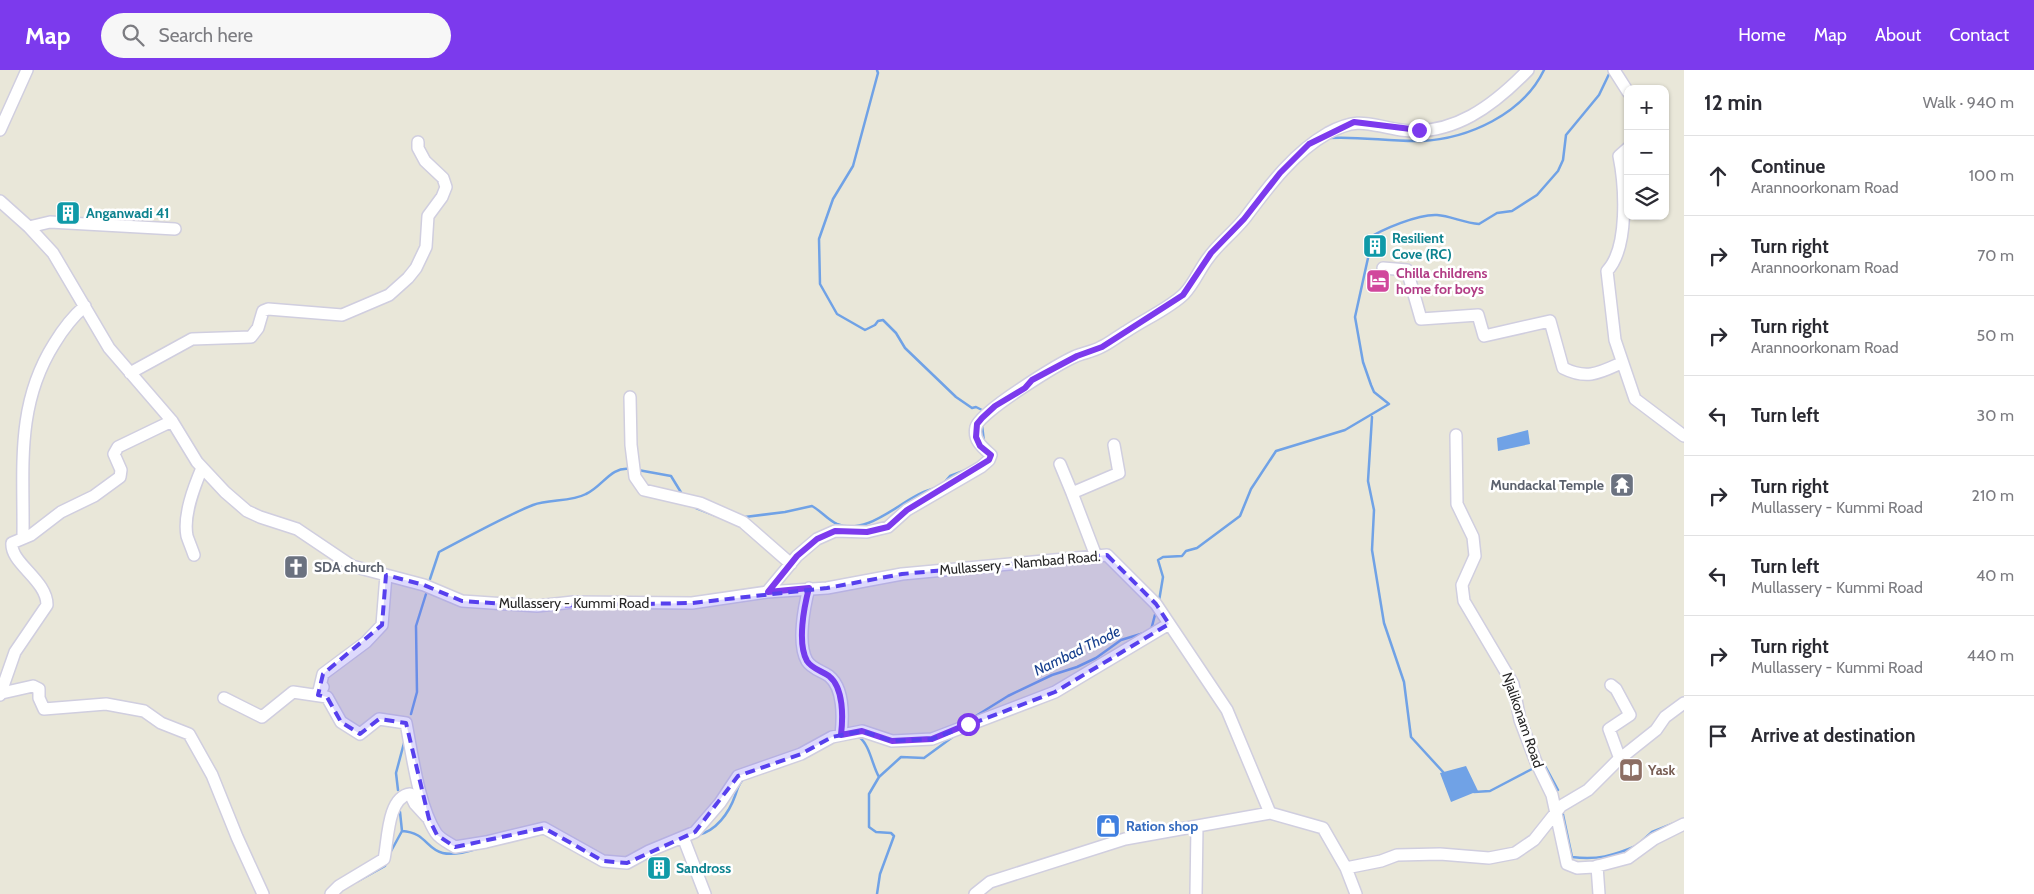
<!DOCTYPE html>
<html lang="en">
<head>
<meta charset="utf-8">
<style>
	:root { --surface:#fff; --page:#f7f7f7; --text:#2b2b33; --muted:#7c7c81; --line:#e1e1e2; --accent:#7c3aed }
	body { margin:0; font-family:Cabin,sans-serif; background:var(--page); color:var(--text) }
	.controls { position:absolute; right:15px; top:15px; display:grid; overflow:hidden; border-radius:10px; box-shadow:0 1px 4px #0004 }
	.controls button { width:45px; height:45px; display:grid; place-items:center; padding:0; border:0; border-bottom:1px solid var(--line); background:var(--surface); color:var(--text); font:25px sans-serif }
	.stop { position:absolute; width:15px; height:15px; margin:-11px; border:4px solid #7c3aed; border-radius:50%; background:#fff }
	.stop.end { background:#7c3aed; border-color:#fff; box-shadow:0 1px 5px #0008 }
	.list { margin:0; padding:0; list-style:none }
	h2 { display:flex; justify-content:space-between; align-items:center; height:65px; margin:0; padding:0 20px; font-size:21px }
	h2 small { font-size:16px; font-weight:400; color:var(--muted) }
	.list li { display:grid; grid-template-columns:32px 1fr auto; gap:15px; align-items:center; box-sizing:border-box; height:80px; padding:0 20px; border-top:1px solid var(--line) }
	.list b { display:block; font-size:19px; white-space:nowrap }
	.list p { margin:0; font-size:16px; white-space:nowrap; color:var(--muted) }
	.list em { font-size:16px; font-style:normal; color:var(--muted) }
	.icon { flex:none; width:28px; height:28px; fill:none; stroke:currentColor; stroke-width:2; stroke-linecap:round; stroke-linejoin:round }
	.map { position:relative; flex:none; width:1684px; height:824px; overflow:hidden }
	header { display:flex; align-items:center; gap:30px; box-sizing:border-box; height:70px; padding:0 25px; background:var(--accent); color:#fff }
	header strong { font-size:24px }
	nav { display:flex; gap:28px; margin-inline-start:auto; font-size:18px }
	.search { width:350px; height:45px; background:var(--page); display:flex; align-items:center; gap:12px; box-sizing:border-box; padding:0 18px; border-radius:28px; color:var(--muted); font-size:19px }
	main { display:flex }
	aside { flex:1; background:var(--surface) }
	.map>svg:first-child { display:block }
	.water { fill:#70a2e6 }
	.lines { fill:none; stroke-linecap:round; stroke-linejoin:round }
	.stream { stroke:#70a2e6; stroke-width:2.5 }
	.minor-casing { stroke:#d0cedf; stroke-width:14 }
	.minor { stroke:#fff; stroke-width:11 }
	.route { stroke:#7c3aed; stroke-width:6 }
	.marked { fill:#5740ee; fill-opacity:0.2; stroke:#5740ee; stroke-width:4; stroke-dasharray:10 6; stroke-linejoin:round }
	.labels { text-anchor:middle; stroke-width:5; stroke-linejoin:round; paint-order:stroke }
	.culture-label { font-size:14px; font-weight:bold; fill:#0d838f; stroke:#fff; text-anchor:start }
	.hotel-label { font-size:14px; font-weight:bold; fill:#b23c85; stroke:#fff; text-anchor:start }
	.worship-label { font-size:14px; font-weight:bold; fill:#5b616d; stroke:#fff; text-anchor:end }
	.street-label { font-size:14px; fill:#272727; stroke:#fff }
	.education-label { font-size:14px; font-weight:bold; fill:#785e54; stroke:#fff; text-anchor:start }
	.shop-label { font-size:14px; font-weight:bold; fill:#366cbe; stroke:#fff; text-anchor:start }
	.water-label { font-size:15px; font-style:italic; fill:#153e8d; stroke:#fff }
</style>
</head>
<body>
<header>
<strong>Map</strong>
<div class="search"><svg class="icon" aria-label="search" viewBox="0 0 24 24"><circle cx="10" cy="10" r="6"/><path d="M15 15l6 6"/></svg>Search here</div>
<nav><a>Home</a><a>Map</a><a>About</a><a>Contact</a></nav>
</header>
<main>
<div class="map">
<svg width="1684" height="824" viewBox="0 0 1684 824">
	<rect width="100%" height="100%" fill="#e9e7d9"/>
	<path class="water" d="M1528 360 1530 374 1498 381 1497 368Z
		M1466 696 1478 721 1451 732 1440 703Z"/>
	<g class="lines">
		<path class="stream" d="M877 0 878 3 853 96 833 129 819 169 820 214 837 244 865 260 875 255 878 251 883 250 896 263 905 278 956 327 972 338 976 337 984 341
			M1329 68C1360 66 1390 72 1421 71 1468 69 1523 44 1544 0
			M1372 347 1368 411 1374 440 1372 480 1384 553 1404 612 1411 667 1444 703
			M982 355 984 372
			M638 400 671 406 682 424
			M943 414 950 406 966 400
			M696 438 714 445
			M745 447 785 442 812 436C821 441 828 450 837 454 871 468 907 422 937 418
			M430 509 439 482C470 466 501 448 533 435 549 429 571 432 586 424 603 416 611 396 630 399
			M1159 531 1163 507 1158 490 1163 487 1182 486 1186 481 1197 478 1240 446 1251 419 1276 381 1345 360 1389 334 1374 322 1371 315 1363 292 1355 247 1368 188 1365 175 1367 169C1383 159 1418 144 1437 145 1451 146 1464 153 1479 154L1497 143 1512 141 1537 125 1558 101 1563 90 1566 65 1599 25 1610 2
			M1151 560 1156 541
			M411 644 417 622 416 556 426 524
			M971 649 1008 626 1052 605 1077 597 1096 588 1121 570 1144 563
			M859 667C870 675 872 695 879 707L901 687 924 688 954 666
			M1544 694 1558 720
			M398 720 396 703 404 673
			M1474 722 1490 721 1532 699
			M1562 740 1572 787C1597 790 1613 786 1636 776
			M400 742 402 761
			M698 765C716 761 729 743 735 726 738 718 738 714 744 708
			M1642 771 1652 762 1672 754
			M390 783 402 761C436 763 422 796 476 779
			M358 811 385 796 386 792
			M877 824 880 804 894 766 891 763 876 762 869 757V724L879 707"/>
		<defs>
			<path id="minor" d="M1614 0 1628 22
				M0 60 27 0
				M1628 78 1619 86C1625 116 1629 178 1607 201L1615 270 1635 329 1684 366
				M0 131 29 157 53 183 109 278 172 351 197 392 225 422 247 441 260 447 297 459 352 496 424 515 462 531 537 536 573 532 692 533 767 522 797 486 817 469 835 461 867 462 888 457 907 440 981 397 989 390 991 385C982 377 973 370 976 357 979 342 1060 293 1076 286 1084 283 1094 281 1101 277 1110 273 1118 266 1127 261 1143 250 1170 238 1184 224 1194 214 1200 198 1209 187 1219 173 1234 162 1245 148 1269 116 1293 83 1328 63 1360 46 1368 55 1401 60 1453 67 1494 35 1528 0
				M29 157 50 152 175 159
				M1383 198 1407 200 1421 249 1478 245 1484 266 1550 251 1563 298C1587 310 1599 303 1621 293
				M130 303 192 269 251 267 258 258 263 241 268 239 342 245 389 225 408 208 416 198 426 177 428 146 442 127 446 117 443 108 425 91 418 78V72
				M630 327 631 375 635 407 644 420 700 433 743 452 791 494
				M1456 365 1457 434 1473 467 1475 486 1462 515 1464 531 1513 614 1520 650 1536 692 1552 725 1567 794 1577 798 1594 797 1628 788 1654 769 1684 754
				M1060 394 1072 423
				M23 467C24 399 15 336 54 274 63 259 71 248 85 236
				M194 485C192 479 189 472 187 466 183 445 194 417 202 398
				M1096 486 1072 423 1119 403 1114 375
				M809 518C804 537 797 574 807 591 812 599 822 601 829 606 844 618 843 648 841 665
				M767 522 827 518 902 504 1107 485 1156 534 1227 640 1270 743 1323 758 1346 798 1356 824
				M1611 615 1616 619 1630 645 1609 659 1620 689
				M323 617 318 625 323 604 366 572 382 555 386 505
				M2 623 33 616 39 619V628L44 639 106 634 144 641 161 653 189 664 212 705 237 767 263 824
				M0 625 15 582 47 535C47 510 10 493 12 473L31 465 61 442 94 426 120 407 121 400 114 384 118 377 172 351
				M224 628 262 647 293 622 327 627 341 652 360 664 379 649 406 653C412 684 419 737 436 763 440 769 449 773 455 777L486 772 544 758 603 791 627 793 649 781 695 762 720 733 738 706 801 684 832 667 862 661 892 671 932 669 1055 622 1169 554
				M683 767 705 824
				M1597 796 1599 824
				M1346 798 1381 791 1397 785 1440 784 1489 788 1515 783 1534 770 1561 736 1588 720 1617 691 1656 660 1665 647 1684 633
				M331 824 339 816 384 789C388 772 387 727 410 724L415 734 427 747
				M975 824 990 812 1125 769 1270 743
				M1196 824 1197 756"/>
		</defs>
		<use href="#minor" class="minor-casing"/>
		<use href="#minor" class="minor"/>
	</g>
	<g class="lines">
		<path class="route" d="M968 654 932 669 892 671 862 661 841 665C843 648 844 618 829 606 822 601 812 599 807 591 797 573 804 537 809 518L768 522 797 486 817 469 835 461 867 462 888 457 907 440 989 390 991 385 980 376 976 367 977 354 982 348 995 336 1025 318 1032 310 1077 286 1102 277 1183 225 1211 183 1244 149 1280 103 1309 74 1354 52 1419 60"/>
	</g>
	<path class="marked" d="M1107 485 1156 534 1169 554 1055 622 932 669 892 671 862 661 832 667 801 684 738 706 695 762 627 793 603 791 544 758 455 777 437 765 429 749 406 653 379 649 360 664 341 652 327 627 318 625 323 604 382 555 386 505 424 515 462 531 537 536 692 533 827 518 902 504Z"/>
	<defs>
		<symbol id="building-square" viewBox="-11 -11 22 22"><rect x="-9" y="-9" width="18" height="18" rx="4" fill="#0f9aa8" stroke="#fff"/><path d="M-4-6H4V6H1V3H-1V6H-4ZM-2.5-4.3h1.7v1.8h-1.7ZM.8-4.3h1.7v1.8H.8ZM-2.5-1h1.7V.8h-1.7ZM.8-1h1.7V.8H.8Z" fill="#fff"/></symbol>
		<symbol id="hotel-square" viewBox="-11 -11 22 22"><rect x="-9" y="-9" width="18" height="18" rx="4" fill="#d1479c" stroke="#fff"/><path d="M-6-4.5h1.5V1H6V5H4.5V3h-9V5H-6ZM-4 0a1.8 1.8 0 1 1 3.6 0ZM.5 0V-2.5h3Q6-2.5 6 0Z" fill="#fff"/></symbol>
		<symbol id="temple-square" viewBox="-11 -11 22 22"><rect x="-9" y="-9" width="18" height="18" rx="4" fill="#6b7280" stroke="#fff"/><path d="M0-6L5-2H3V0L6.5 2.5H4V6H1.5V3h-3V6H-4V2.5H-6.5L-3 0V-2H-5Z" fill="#fff"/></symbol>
		<symbol id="church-square" viewBox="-11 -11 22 22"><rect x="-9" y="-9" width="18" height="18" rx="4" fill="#6b7280" stroke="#fff"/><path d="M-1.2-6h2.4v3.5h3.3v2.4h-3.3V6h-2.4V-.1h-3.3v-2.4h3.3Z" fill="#fff"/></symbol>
		<symbol id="library-square" viewBox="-11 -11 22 22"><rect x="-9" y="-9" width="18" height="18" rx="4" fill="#8d6e63" stroke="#fff"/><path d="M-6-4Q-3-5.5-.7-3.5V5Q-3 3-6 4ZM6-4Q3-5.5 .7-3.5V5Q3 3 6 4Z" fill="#fff"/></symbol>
		<symbol id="shop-square" viewBox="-11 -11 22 22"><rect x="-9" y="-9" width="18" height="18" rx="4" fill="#3f7fe0" stroke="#fff"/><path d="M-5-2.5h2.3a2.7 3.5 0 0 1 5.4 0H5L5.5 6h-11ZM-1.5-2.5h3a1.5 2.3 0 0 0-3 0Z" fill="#fff"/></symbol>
	</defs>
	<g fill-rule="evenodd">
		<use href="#building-square" x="54" y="129" width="28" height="28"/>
		<use href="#building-square" x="1361" y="162" width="28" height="28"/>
		<use href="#hotel-square" x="1364" y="197" width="28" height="28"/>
		<use href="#temple-square" x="1608" y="401" width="28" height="28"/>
		<use href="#church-square" x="282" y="483" width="28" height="28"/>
		<use href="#library-square" x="1617" y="686" width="28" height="28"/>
		<use href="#shop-square" x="1094" y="742" width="28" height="28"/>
		<use href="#building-square" x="645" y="784" width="28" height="28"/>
	</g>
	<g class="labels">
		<g class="culture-label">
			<text x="86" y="148">Anganwadi 41</text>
			<text x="1392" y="173">Resilient<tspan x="1392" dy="16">Cove (RC)</tspan></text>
			<text x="676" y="803">Sandross</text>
		</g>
		<g class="hotel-label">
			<text x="1396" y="208">Chilla childrens<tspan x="1396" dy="16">home for boys</tspan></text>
		</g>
		<g class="worship-label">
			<text x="1604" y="420">Mundackal Temple</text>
			<text x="314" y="502" text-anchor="start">SDA church</text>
		</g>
		<g class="street-label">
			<text transform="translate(1020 493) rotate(-5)" y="5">Mullassery - Nambad Road.</text>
			<text x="574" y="538">Mullassery - Kummi Road</text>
			<text transform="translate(1523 650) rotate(71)" y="5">Njalikonam Road</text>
		</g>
		<g class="education-label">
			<text x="1648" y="705">Yask</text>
		</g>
		<g class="shop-label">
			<text x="1126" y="761">Ration shop</text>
		</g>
		<g class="water-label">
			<text transform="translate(1077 581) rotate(-26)" y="5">Nambad Thode</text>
		</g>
	</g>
</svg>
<div class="controls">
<button>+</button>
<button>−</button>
<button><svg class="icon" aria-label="layers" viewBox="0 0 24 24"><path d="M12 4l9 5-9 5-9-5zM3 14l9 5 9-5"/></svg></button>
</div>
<div class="stop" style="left:968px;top:654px"></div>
<div class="stop end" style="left:1419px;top:60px"></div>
</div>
<aside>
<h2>12 min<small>Walk · 940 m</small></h2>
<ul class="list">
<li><svg class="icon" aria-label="ahead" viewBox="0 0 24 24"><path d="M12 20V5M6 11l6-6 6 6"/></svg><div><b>Continue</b><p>Arannoorkonam Road</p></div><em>100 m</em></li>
<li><svg class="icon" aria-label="right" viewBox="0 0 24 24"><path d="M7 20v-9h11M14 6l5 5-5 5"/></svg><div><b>Turn right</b><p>Arannoorkonam Road</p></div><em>70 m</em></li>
<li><svg class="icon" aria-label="right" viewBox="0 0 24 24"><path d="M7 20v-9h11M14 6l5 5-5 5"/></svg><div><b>Turn right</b><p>Arannoorkonam Road</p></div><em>50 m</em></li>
<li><svg class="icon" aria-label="left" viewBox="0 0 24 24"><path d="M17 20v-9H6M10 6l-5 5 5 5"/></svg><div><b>Turn left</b></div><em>30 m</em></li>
<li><svg class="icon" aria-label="right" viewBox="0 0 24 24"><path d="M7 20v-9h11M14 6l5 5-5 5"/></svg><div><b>Turn right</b><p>Mullassery - Kummi Road</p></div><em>210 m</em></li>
<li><svg class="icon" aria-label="left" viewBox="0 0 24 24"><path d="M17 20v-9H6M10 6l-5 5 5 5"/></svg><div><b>Turn left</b><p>Mullassery - Kummi Road</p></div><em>40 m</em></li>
<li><svg class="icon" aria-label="right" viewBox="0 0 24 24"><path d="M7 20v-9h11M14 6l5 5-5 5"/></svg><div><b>Turn right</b><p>Mullassery - Kummi Road</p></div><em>440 m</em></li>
<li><svg class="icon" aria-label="arrive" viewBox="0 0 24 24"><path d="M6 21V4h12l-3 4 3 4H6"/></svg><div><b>Arrive at destination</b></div></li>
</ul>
</aside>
</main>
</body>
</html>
